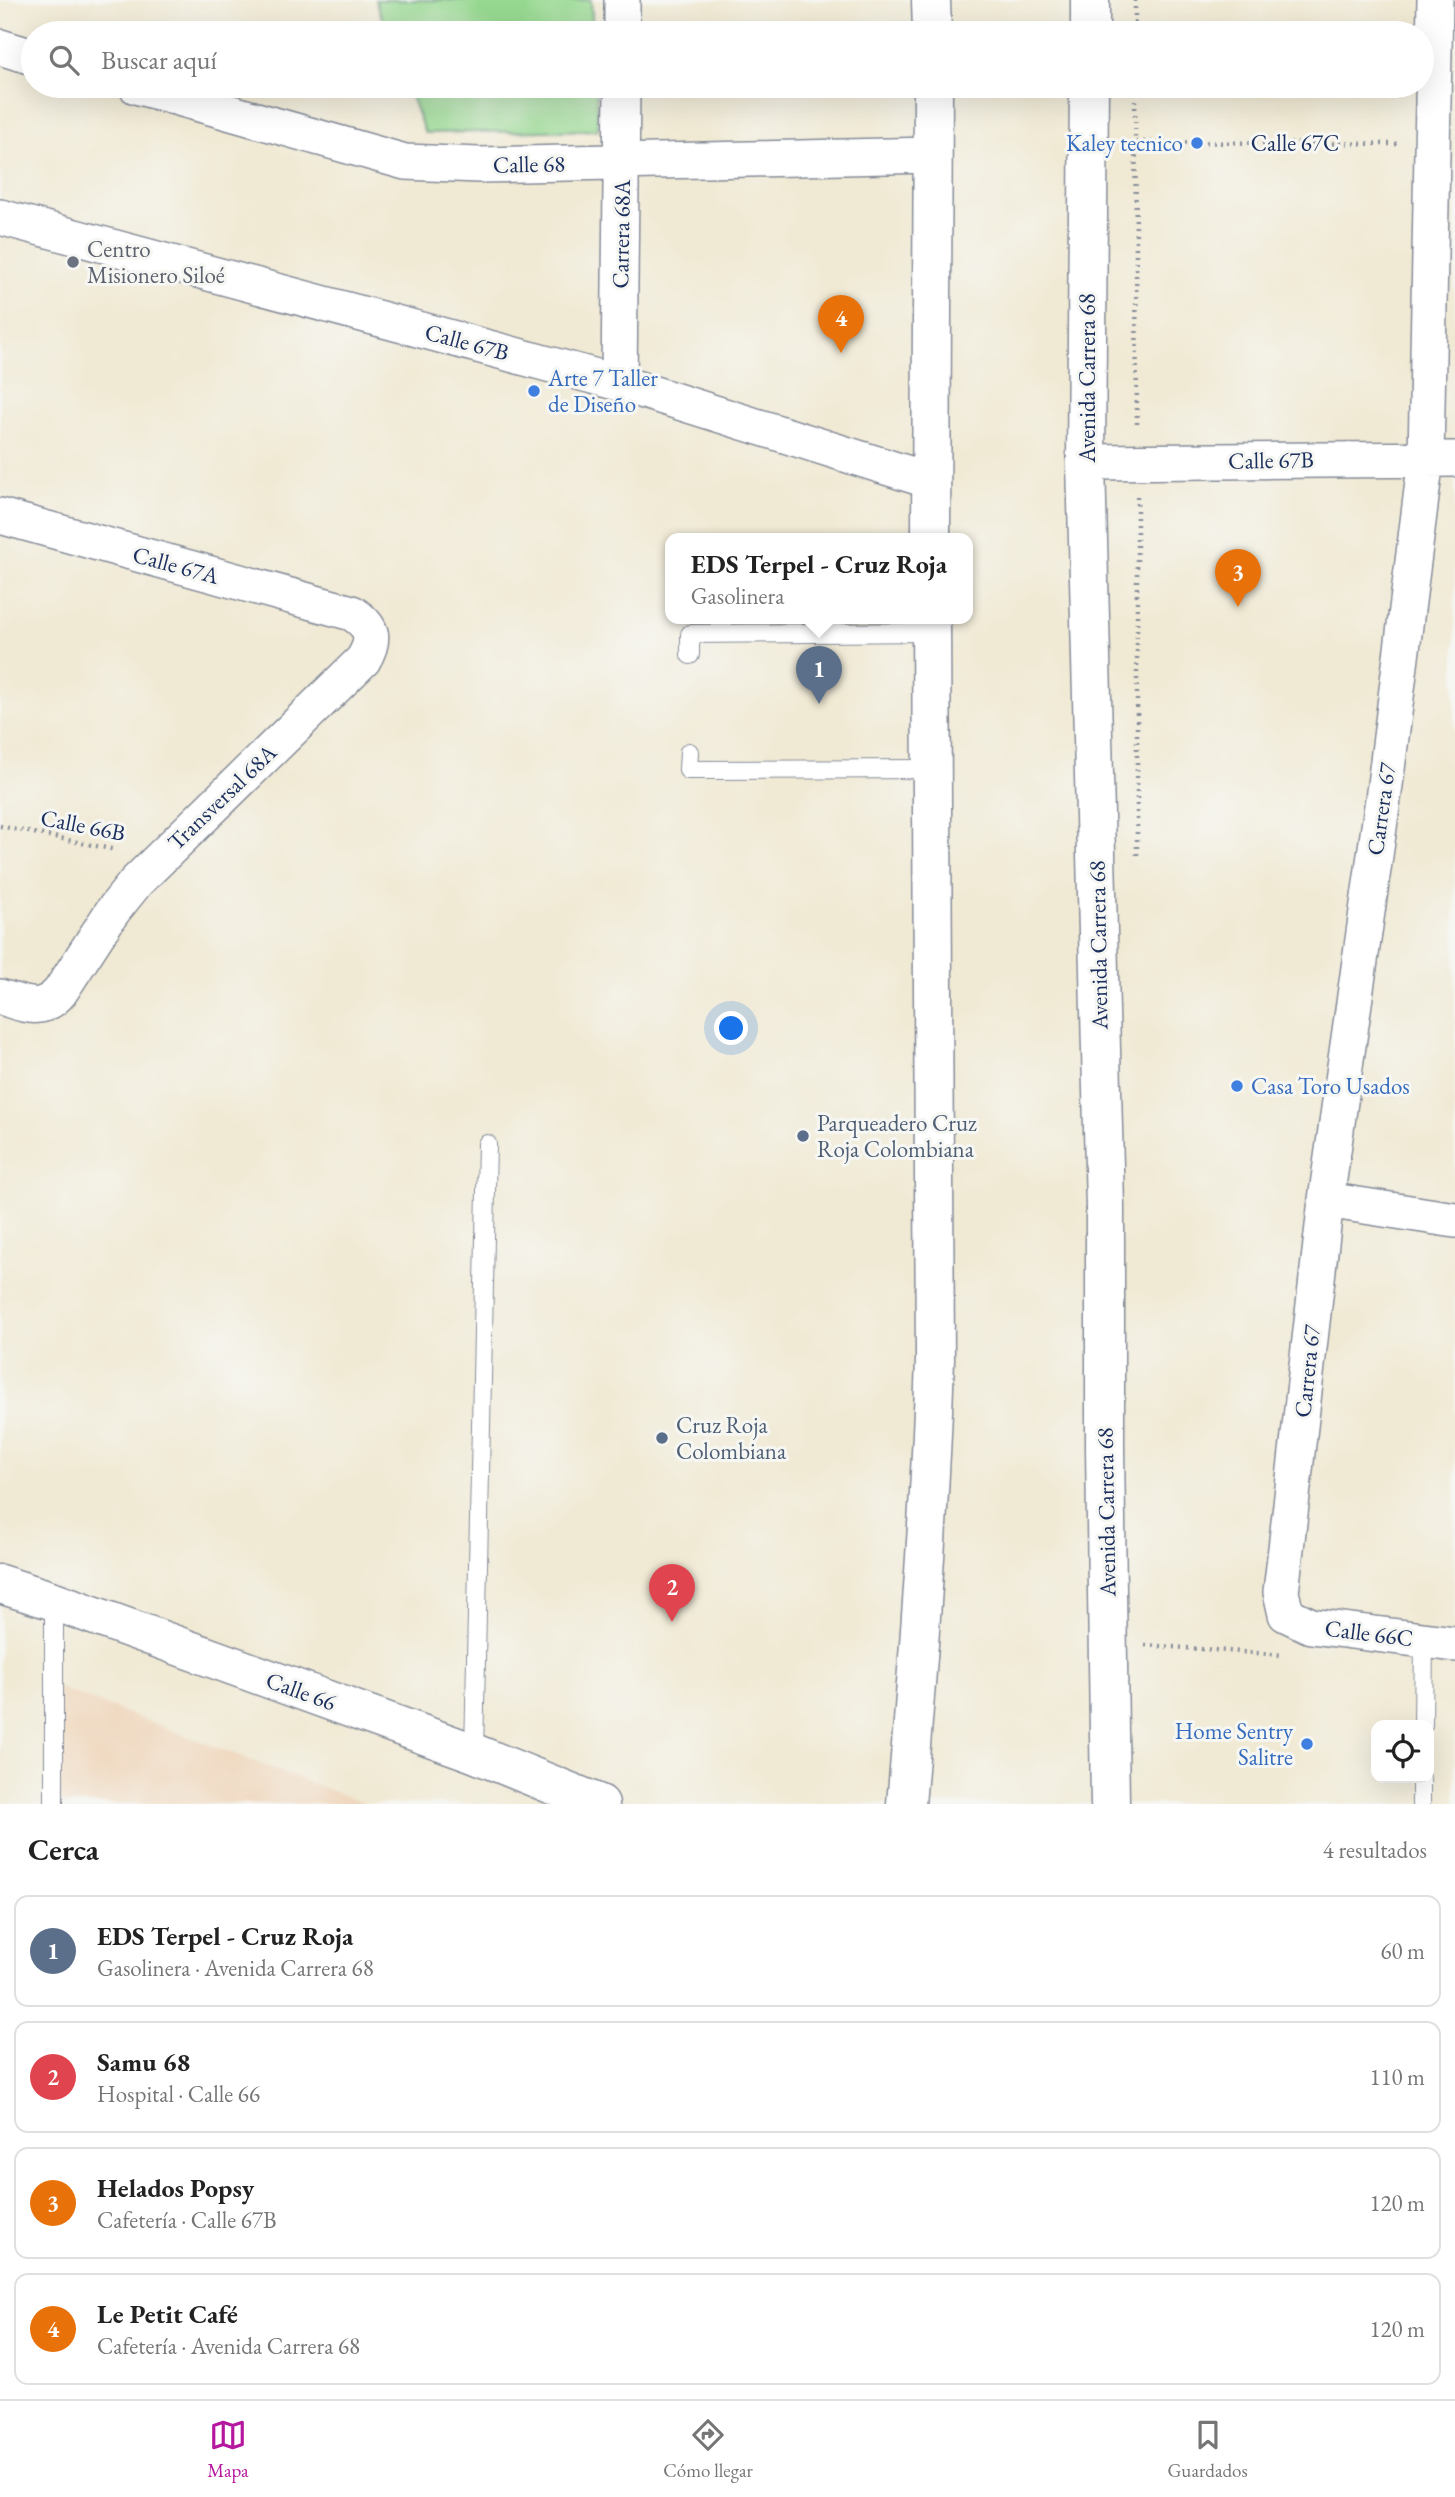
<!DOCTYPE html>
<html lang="es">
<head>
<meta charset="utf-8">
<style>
	:root { --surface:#fff; --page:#f2f2f2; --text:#222; --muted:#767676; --line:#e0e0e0; --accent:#b5179e }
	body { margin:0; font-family:"EB Garamond",serif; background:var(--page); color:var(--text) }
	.controls { position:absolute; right:21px; bottom:21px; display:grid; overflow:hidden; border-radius:14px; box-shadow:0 7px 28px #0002 }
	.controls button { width:63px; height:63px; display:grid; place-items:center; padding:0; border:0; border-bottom:2px solid var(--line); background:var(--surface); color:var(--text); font:35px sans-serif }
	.you { position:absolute; left:732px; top:1029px; width:24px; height:24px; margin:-18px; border:5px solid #fff; border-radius:50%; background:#1a73e8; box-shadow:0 0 0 10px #1a73e833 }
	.badge { display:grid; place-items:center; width:46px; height:46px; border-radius:50%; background:var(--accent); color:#fff; font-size:23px; font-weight:700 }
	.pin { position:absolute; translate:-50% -58px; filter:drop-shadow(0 2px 4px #0008) }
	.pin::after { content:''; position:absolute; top:37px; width:24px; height:21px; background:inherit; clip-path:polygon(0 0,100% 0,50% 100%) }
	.popup { position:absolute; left:665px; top:533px; width:308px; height:91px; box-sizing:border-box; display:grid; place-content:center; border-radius:14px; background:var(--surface); filter:drop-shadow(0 2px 5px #0005); font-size:23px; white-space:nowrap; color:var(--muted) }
	.popup b { font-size:26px; color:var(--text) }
	.popup::after { content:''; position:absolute; left:50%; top:100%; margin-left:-14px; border:14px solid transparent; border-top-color:var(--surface) }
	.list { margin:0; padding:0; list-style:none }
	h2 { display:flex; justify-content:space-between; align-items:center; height:91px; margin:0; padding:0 28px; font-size:30px }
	h2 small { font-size:23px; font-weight:400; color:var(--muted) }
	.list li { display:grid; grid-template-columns:46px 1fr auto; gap:21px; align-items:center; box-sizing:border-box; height:112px; margin:0 14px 14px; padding:0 14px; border:2px solid var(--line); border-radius:14px }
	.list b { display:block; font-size:26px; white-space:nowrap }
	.list p { margin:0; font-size:23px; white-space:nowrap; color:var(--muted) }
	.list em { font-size:23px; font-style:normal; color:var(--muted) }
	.icon { flex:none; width:38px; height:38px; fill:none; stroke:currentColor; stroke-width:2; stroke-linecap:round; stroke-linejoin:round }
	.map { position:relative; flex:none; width:1455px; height:1804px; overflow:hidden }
	.search { position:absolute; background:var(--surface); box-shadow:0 7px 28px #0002; left:21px; right:21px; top:21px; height:77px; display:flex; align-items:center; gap:18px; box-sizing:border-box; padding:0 24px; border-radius:38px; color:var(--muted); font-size:26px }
	.sheet { height:595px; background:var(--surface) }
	nav { display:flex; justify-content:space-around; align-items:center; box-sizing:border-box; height:98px; border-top:2px solid var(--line); background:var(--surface); font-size:19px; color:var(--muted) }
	nav a { display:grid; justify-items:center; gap:4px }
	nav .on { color:var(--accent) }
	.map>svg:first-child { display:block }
	.built { fill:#efd6bb }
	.green { fill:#96d890; stroke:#588477; stroke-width:2 }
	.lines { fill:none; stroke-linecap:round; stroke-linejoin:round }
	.lane-casing { stroke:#868c98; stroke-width:20 }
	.street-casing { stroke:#868c98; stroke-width:38 }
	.secondary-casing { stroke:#868c98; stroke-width:41 }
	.primary-casing { stroke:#868c98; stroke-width:41 }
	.path { stroke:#868c98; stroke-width:4.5; stroke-dasharray:2 5; stroke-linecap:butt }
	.lane { stroke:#fff; stroke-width:18 }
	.street { stroke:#fff; stroke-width:35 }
	.secondary { stroke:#fff; stroke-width:38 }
	.primary { stroke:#fff; stroke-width:38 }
	.shop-dot { fill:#3f7fe0; stroke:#f6f6f2; stroke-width:2.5 }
	.worship-dot { fill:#6b7280; stroke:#f6f6f2; stroke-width:2.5 }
	.service-dot { fill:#5c6f8a; stroke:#f6f6f2; stroke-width:2.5 }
	.labels { text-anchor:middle; stroke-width:6; stroke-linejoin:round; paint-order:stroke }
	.shop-label { font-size:23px; fill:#366cbe; stroke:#f6f6f2; text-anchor:end }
	.street-label { font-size:23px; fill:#1b2f5e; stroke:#f6f6f2 }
	.worship-label { font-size:23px; fill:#5b616d; stroke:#f6f6f2; text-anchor:start }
	.service-label { font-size:23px; fill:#4e5e75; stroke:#f6f6f2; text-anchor:start }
</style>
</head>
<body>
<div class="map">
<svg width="1455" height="1804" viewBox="0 0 1455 1804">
	<rect width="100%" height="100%" fill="#f6f6f2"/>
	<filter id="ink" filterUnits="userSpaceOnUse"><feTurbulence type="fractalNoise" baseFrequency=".0143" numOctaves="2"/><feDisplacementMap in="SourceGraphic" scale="14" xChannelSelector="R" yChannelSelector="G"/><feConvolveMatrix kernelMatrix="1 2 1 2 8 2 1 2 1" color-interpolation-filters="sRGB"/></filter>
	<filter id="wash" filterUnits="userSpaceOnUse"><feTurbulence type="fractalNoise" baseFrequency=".00686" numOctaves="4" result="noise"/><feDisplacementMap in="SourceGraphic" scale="28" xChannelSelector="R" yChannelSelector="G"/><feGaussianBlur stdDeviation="1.57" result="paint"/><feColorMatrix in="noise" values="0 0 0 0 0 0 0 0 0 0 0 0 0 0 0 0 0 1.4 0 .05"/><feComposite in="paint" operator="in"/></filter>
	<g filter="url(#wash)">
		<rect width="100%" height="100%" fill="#f0e9d3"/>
		<path class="built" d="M52 1685 366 1804H52Z"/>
		<path class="green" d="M375 0H591L593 33H388Z
			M407 86H596L598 130 425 133Z"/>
	</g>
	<g filter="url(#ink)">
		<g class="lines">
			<defs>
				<path id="lane" d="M690 655V634L932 632
					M689 752 688 770 932 769
					M1423 1725 1424 1640
					M474 1753 487 1144
					M54 1804V1601
					M1421 1804V1778"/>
				<path id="street" d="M1435 0 1426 458 1385 785 1326 1200 1281 1592 1286 1614 1311 1626 1455 1644
					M622 33V0
					M0 47 33 57
					M136 86 405 162 479 165 933 155
					M0 217 619 383 931 481
					M619 383 622 86
					M1086 462 1455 459
					M0 516 352 613C373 627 376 638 363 660L136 882 112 912 60 992C41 1014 25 1004 0 997
					M1326 1200 1455 1220"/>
				<path id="secondary" d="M0 1584 54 1601 474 1753 600 1804"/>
				<path id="primary" d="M931 0 932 33
					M1090 33V0
					M1089 86 1086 462 1105 1207V1448L1110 1804
					M931 538 933 86
					M906 1804C919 1656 930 1508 935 1360L931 618"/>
			</defs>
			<use href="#lane" class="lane-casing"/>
			<use href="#street" class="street-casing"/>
			<use href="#secondary" class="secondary-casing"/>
			<use href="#primary" class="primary-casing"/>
			<path class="path" d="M1135 0V33
				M1135 86 1137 428
				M1136 142 1397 144
				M1137 496V855
				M0 826 116 850
				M1145 1645 1283 1655"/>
			<use href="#lane" class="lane"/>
			<use href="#street" class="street"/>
			<use href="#secondary" class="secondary"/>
			<use href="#primary" class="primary"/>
		</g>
	</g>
	<g class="shop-dot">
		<circle cx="1197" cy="143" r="7"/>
		<circle cx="534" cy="391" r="7"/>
		<circle cx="1237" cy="1086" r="7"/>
		<circle cx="1307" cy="1744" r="7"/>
	</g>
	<circle class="worship-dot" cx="73" cy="262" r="7"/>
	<g class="service-dot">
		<circle cx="803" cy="1136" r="7"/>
		<circle cx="662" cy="1438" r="7"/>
	</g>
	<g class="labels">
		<g class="shop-label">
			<text x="1183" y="151">Kaley tecnico</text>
			<text x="548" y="386" text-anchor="start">Arte 7 Taller<tspan x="548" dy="26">de Diseño</tspan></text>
			<text x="1251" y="1094" text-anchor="start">Casa Toro Usados</text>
			<text x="1293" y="1739">Home Sentry<tspan x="1293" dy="26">Salitre</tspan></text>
		</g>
		<g class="street-label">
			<text x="1295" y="151">Calle 67C</text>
			<text transform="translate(529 164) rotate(-1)" y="8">Calle 68</text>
			<text transform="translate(621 234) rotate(-89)" y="8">Carrera 68A</text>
			<text transform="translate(467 342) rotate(15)" y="8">Calle 67B</text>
			<text transform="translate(1087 378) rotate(-90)" y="8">Avenida Carrera 68</text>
			<text transform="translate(1271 460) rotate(-1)" y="8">Calle 67B</text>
			<text transform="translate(176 565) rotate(15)" y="8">Calle 67A</text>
			<text transform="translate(222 797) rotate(-44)" y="8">Transversal 68A</text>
			<text transform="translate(1381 809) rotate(-82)" y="8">Carrera 67</text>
			<text transform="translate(83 825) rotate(11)" y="8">Calle 66B</text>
			<text transform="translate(1098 945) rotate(-91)" y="8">Avenida Carrera 68</text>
			<text transform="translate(1307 1371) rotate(-84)" y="8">Carrera 67</text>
			<text transform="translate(1106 1512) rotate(-91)" y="8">Avenida Carrera 68</text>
			<text transform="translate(1369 1633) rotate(7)" y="8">Calle 66C</text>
			<text transform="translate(301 1691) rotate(20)" y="8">Calle 66</text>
		</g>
		<g class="worship-label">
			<text x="87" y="257">Centro<tspan x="87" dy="26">Misionero Siloé</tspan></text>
		</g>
		<g class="service-label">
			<text x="817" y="1131">Parqueadero Cruz<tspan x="817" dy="26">Roja Colombiana</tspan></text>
			<text x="676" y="1433">Cruz Roja<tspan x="676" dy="26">Colombiana</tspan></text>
		</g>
	</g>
</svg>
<div class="controls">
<button><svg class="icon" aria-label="locate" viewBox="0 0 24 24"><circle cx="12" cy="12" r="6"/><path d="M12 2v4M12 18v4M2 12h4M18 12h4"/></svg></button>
</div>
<div class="you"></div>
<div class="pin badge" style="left:819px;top:704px;background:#5c6f8a">1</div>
<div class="popup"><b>EDS Terpel - Cruz Roja</b>Gasolinera</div>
<div class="pin badge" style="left:672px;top:1622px;background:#e0444e">2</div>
<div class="pin badge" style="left:1238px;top:607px;background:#e8710a">3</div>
<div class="pin badge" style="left:841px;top:353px;background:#e8710a">4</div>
<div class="search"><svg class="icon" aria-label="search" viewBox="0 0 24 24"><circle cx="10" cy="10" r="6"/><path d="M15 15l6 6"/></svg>Buscar aquí</div>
</div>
<section class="sheet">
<h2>Cerca<small>4 resultados</small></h2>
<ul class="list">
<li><span class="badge" style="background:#5c6f8a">1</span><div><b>EDS Terpel - Cruz Roja</b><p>Gasolinera · Avenida Carrera 68</p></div><em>60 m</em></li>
<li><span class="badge" style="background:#e0444e">2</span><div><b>Samu 68</b><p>Hospital · Calle 66</p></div><em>110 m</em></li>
<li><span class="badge" style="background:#e8710a">3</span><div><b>Helados Popsy</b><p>Cafetería · Calle 67B</p></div><em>120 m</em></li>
<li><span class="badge" style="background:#e8710a">4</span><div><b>Le Petit Café</b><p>Cafetería · Avenida Carrera 68</p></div><em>120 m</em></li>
</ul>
</section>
<nav>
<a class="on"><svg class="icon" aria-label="map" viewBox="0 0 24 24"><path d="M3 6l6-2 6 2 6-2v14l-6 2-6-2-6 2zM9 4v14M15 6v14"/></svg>Mapa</a>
<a><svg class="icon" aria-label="directions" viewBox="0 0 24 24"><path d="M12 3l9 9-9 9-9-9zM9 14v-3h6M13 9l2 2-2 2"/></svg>Cómo llegar</a>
<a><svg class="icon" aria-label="saved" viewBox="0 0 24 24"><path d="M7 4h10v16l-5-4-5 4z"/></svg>Guardados</a>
</nav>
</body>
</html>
